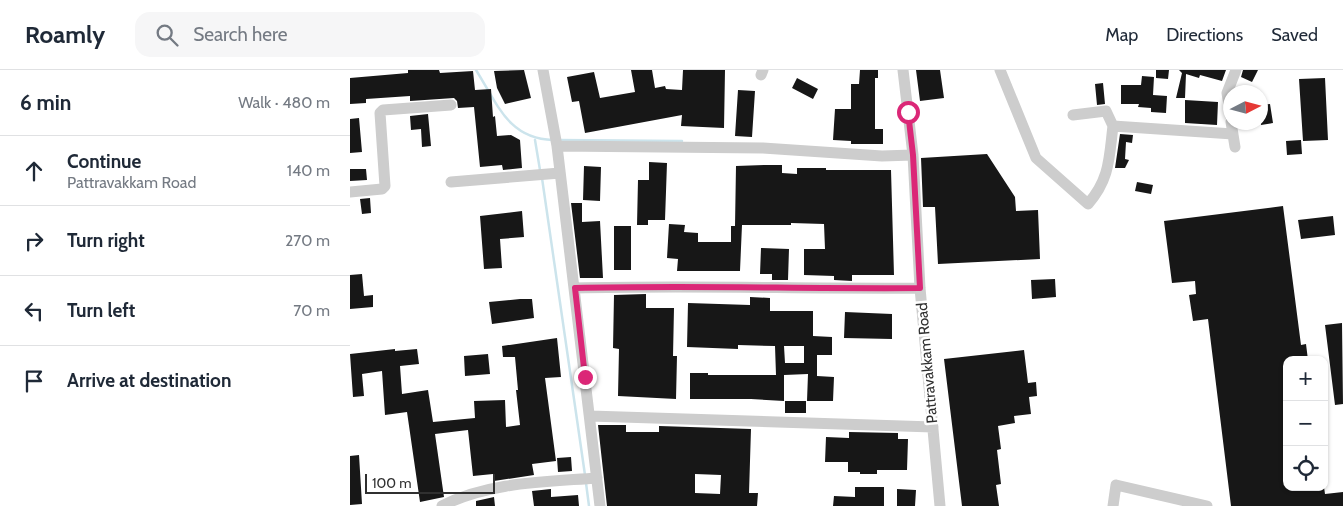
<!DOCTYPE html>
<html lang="en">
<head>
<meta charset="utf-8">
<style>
	:root { --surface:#fff; --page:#f6f6f7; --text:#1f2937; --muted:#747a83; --line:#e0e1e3 }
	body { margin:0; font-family:Cabin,sans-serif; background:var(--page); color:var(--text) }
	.controls { position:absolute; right:15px; bottom:15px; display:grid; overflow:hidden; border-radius:10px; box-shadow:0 1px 4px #0004 }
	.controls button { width:45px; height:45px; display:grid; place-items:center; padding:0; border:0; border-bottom:1px solid var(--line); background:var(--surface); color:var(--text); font:25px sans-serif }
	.compass { position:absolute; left:873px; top:15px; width:45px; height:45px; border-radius:50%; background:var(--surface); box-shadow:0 1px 4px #0004; rotate:84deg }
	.scale { position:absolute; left:15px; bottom:12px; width:130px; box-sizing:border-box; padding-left:5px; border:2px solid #303030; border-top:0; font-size:14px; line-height:18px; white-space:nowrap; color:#303030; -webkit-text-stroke:4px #fff; paint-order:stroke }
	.stop { position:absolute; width:15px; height:15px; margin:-11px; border:4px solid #db2777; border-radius:50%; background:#fff }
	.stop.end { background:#db2777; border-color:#fff; box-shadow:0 1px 5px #0008 }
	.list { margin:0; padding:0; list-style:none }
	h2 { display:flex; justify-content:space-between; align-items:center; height:65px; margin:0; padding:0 20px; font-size:21px }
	h2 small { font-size:16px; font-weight:400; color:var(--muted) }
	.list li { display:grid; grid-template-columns:32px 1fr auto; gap:15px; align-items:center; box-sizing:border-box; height:70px; padding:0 20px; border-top:1px solid var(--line) }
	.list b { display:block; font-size:19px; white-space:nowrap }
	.list p { margin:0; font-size:16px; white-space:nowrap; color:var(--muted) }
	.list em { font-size:16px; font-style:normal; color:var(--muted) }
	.icon { flex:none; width:28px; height:28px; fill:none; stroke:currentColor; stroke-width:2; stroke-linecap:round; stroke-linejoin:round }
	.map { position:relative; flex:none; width:993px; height:436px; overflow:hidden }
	header { display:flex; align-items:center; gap:30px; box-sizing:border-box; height:70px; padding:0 25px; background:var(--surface); border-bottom:1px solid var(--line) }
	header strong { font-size:24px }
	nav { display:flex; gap:28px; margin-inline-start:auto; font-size:18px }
	.search { width:350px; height:45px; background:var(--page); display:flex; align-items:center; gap:12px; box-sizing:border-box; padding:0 18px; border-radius:15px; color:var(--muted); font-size:19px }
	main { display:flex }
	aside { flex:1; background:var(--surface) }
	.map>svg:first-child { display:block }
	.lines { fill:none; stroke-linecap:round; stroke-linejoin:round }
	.stream { stroke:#cce4ec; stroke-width:2.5 }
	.building { fill:#171717; fill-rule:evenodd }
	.minor { stroke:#cdcdcd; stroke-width:11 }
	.route { stroke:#db2777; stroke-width:6 }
	.labels { text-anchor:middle; stroke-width:5; stroke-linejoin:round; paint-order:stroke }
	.street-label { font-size:15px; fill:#303030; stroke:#fff }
</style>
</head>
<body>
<header>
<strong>Roamly</strong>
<div class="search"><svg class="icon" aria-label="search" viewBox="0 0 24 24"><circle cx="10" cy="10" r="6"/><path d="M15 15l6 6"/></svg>Search here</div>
<nav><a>Map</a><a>Directions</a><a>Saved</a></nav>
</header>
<main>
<aside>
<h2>6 min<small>Walk · 480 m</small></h2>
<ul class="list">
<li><svg class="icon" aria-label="ahead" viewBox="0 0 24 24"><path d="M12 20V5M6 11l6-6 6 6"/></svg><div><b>Continue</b><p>Pattravakkam Road</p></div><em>140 m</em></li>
<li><svg class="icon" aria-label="right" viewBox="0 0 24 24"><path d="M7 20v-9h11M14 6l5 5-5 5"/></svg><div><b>Turn right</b></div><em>270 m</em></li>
<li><svg class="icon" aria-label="left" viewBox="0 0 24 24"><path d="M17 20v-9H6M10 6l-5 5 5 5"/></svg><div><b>Turn left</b></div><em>70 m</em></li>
<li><svg class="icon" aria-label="arrive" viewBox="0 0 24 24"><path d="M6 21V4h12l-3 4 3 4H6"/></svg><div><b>Arrive at destination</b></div></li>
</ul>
</aside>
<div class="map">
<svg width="993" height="436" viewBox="0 0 993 436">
	<rect width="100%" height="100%" fill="#fff"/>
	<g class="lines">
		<path class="stream" d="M126 0C147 33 158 69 203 70
			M185 70 190 100
			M208 70 332 71
			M192 108 235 405
			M236 413 239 436"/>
	</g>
	<path class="building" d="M58 0H89L90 3 123 1 125 20 141 19 143 47 145 46 147 66 161 65 170 70 172 98 153 100 152 95 130 97 124 37 108 38 107 31 104 28 60 31V26L16 29V33L0 34V8L58 3Z
		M174 0 181 28 155 34 147 18 144 1Z
		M281 0H302L305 18 315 16 316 19 332 20 333 0H375L374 58 331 56 332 45 235 63 229 31 222 32 217 7 244 2 250 28 285 22Z
		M510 0H528V8H525V59H533V74H501V71L483 70 485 39H501V14H509Z
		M566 0H590L594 28 570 31Z
		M806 0H819L818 9 806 8Z
		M829 0H876L872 11 850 5 849 8 836 4 835 28H826L832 3Z
		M893 0H908L902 12 891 7Z
		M792 6 804 7 803 25 817 26 816 43 801 42V38L788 37 789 34H771V15H791Z
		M447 8 468 19 463 29 442 18Z
		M975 8 978 70 953 71 949 9Z
		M753 13 755 34 747 35 745 14Z
		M388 20 405 21 402 67 385 66Z
		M835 30 868 32 867 55 835 53Z
		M920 34 923 53 911 55 910 35Z
		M78 44 81 76 72 77 71 59 61 60 60 46Z
		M9 48 12 82 0 83V49Z
		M770 64 783 65 782 73 776 72 775 89 779 90 775 98H765Z
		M951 70 952 84 937 85 936 71Z
		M637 84 665 127 666 141 688 140 690 189 588 194 585 137H573L571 88Z
		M299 92 317 93 315 150H298V155H287L288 110H299Z
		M415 95H432V103L447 104V98H476V100H541L544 205H502V211L484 210V206L454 205V179H475L474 154 441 153V155H392L390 201H327L328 189 317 188 319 154 335 155 334 162 348 163V172H381V156H385L386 96Z
		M234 96 251 97 250 131 233 130Z
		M0 99H16L17 110 0 111Z
		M787 112 803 115 801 124 785 121Z
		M20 128 21 143 12 144 10 129Z
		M221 133H232V152L250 151 253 208H230Z
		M933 136 951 275 956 274 958 290H937V417H974L975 424 993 422V436H881L858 249 843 251 839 225 846 224 845 211 822 213 814 151Z
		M172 141 174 167 150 169 152 198 134 199 130 146Z
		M983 146 985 165 951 169 948 150Z
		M264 156H281V200H264Z
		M411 178 439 179 438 210H422V204H410Z
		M12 204 14 226 23 225V237L0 239V205Z
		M705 209 706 227 682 229 681 210Z
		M296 224V238H324L323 286H327L326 329 268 326 269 279 263 278 264 225Z
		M400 227 420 228V241H463V266L482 267V285H467V306L484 307 483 331H457L458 304 434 305V331L401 329H340V303H358V305H426L425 276 388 275V279L337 277 338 233 400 235ZM434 276H454V293H435Z
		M170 229H182L184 248 142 254 139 232Z
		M495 242 542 244V269L494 268Z
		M992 253 993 334 985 335 975 255Z
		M207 268 211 307 195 308 206 391 182 394 184 405 144 411 143 404 123 406 118 360 85 364 94 427 70 432 57 342 35 345 32 301 12 304 14 326 3 327 0 284 45 279V281L67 279 69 294 50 296 52 324 78 320 83 352 125 348 124 331 155 330 156 357 170 355 166 320H168L165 287H153L152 276Z
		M674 280 678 313 686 312 687 326 679 327 681 344 664 346 665 353 648 356 651 379 647 380 651 414 646 415 649 436H612L594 289Z
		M138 284 140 304 115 306 114 286Z
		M435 331H456V343H435Z
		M248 355H276V362H309V356L401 359 399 423H408L407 436H257ZM345 404 371 405 370 424 345 423Z
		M499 362 548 363V369H558L557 400H527V404H510V402H498V392H475L476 367 499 368Z
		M9 385 12 434 0 435V386Z
		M221 387 222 401 208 402 207 388Z
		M505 417H534V436H483L484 426 505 427Z
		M201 419V427L228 425 229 436H184L182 421Z
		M547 419 566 420 565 436H547Z
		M144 427 145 436H126V431Z"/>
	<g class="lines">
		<path class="minor" d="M193 0 207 76 250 436
			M553 0 563 85 570 218 590 436
			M650 0 686 88 738 134C760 109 759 88 763 56L883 64
			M411 5 413 0
			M723 45 756 41 763 56
			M881 47 877 23 886 0
			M881 52 885 77
			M207 76 413 78 532 86 563 85
			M101 112 210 103
			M0 122 32 119 35 116 30 43 33 40 101 35
			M225 218C340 215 455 219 570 218
			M240 346 583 357
			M92 436C138 412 195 412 247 408
			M763 436 766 415 857 436"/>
	</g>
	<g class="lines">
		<path class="route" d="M235 307 225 218C340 215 455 219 570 218L563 85 558 42"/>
	</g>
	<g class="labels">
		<g class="street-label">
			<text transform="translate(577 293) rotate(-95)" y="5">Pattravakkam Road</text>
		</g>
	</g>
</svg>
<div class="controls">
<button>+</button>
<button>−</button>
<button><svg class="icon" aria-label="locate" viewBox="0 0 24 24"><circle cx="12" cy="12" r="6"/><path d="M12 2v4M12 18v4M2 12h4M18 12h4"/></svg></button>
</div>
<svg class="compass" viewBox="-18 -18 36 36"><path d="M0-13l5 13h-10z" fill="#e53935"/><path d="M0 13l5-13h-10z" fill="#747a83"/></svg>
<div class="scale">100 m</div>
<div class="stop" style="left:558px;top:42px"></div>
<div class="stop end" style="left:235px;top:307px"></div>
</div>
</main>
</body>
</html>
